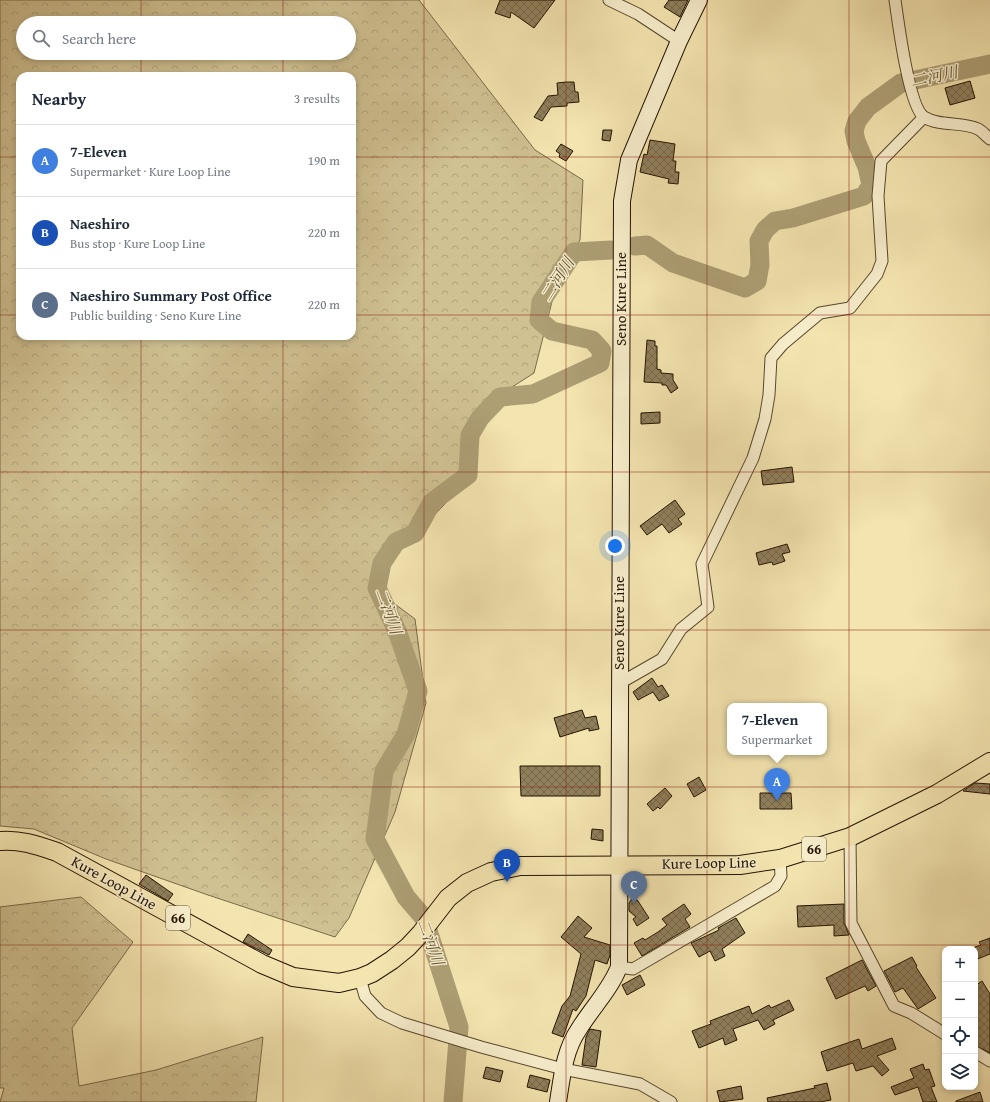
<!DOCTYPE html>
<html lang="en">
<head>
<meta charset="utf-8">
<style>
	:root { --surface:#fff; --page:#f6f6f7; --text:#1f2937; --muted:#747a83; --line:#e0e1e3; --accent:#b45309 }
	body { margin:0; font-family:"Gentium Book Plus","Noto Serif JP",serif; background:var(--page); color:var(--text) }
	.controls { position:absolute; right:12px; bottom:12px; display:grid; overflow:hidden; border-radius:8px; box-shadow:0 2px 6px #0003 }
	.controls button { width:36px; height:36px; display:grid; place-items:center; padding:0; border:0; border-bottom:1px solid var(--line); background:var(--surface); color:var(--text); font:20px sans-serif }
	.you { position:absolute; left:615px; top:546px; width:14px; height:14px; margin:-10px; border:3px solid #fff; border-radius:50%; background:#1a73e8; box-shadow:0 0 0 6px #1a73e833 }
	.badge { display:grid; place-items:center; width:26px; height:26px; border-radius:50%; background:var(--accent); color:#fff; font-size:13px; font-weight:700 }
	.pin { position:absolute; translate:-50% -33px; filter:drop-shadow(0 1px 2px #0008) }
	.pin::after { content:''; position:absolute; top:21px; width:14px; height:12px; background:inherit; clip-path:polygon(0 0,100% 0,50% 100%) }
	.popup { position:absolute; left:727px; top:703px; width:100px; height:52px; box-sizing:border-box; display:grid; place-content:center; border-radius:8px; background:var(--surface); filter:drop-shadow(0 1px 3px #0005); font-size:13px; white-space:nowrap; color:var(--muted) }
	.popup b { font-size:15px; color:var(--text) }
	.popup::after { content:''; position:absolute; left:50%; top:100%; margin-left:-8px; border:8px solid transparent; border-top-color:var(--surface) }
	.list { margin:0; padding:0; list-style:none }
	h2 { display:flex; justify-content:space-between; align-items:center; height:52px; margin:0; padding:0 16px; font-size:17px }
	h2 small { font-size:13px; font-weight:400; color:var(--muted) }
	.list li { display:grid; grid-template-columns:26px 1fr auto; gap:12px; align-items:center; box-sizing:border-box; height:72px; padding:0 16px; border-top:1px solid var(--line) }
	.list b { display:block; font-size:15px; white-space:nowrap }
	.list p { margin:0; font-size:13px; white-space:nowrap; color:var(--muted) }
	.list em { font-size:13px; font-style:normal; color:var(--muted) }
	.icon { flex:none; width:22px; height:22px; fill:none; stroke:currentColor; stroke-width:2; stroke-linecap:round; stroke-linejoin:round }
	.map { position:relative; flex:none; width:990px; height:1102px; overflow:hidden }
	.search { position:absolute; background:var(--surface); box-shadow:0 2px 6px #0003; left:16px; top:16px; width:340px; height:44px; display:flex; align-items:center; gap:10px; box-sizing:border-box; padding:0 14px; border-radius:22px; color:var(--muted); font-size:15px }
	.panel { position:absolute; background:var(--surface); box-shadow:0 2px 6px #0003; left:16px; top:72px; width:340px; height:268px; border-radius:12px }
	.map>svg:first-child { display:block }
	.forest { fill:url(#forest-crowns); stroke:#7a6a49; fill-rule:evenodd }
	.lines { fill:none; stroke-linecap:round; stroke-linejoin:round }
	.river { stroke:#ad9e74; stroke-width:19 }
	.building { fill:url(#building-cross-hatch); stroke:#231300 }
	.street-casing { stroke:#57482c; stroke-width:13 }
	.secondary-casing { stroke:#231300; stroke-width:18 }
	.primary-casing { stroke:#231300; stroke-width:20 }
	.street { stroke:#f8eecc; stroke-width:11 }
	.secondary { stroke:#f8eecc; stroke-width:16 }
	.primary { stroke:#f4e5b0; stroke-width:18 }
	.grid { fill:none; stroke:#8f2418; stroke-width:1; stroke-opacity:0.55 }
	.labels { text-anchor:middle; stroke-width:3; stroke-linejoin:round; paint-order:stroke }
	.shield { fill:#f8eecc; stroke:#63553d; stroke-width:1 }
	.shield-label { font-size:14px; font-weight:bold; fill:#231300 }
	.street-label { font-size:15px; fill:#231300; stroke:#f8eecc }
	.water-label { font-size:16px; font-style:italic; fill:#615234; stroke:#f8eecc }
</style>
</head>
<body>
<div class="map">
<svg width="990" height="1102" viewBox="0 0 990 1102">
	<defs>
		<pattern id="forest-crowns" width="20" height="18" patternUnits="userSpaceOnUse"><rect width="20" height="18" fill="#d0c192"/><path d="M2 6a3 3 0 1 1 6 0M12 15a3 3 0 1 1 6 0" fill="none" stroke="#b2a57c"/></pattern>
		<pattern id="building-cross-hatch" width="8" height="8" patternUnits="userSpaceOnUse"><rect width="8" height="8" fill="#90805c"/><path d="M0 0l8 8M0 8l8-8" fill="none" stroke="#75684a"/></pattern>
	</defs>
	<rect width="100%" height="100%" fill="#f4e5b0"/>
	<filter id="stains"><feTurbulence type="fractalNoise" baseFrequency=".005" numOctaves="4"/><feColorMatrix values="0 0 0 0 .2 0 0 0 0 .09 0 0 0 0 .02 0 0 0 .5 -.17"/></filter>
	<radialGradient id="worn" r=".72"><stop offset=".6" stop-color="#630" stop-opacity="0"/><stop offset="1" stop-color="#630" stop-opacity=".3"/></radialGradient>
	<path class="forest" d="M0 0H419L535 150 583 180 580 240 560 270 534 373 484 405 472 476 414 536 391 551 380 593 415 619 426 703 395 812 349 918 335 937 208 895 106 859 34 829 0 826ZM23 23H349V53H23ZM20 76H352V336H20Z
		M81 897 133 942 72 1028 79 1086 156 1070 263 1037 256 1102H0L4 1088H0V907Z"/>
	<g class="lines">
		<path class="river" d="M635 246 647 245 673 263 745 288 757 281 760 265 759 241 765 230 775 221 793 218 864 196 871 185 867 167 856 141 854 131 857 121 868 107 901 83 990 64
			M453 1102 459 1027 424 918 406 897 375 839 384 771 406 734 418 691 397 631 377 588 382 563 396 542 415 533 432 502 468 475 470 435 480 418 500 397 533 394 600 363 602 351 592 340 552 331 539 320 541 302 574 252 611 250"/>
	</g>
	<path class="building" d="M500 0H555L534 28 511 12 510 18 495 13Z
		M669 0H688L680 17 664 7Z
		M970 81 975 98 950 105 945 88Z
		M566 82H574L575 92H578L579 102 567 103V106L551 107 542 121 534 117 548 96 558 95 557 83Z
		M603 130H612L610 141 602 140Z
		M650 140 675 144 673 161H676L675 172H679L678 184 668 183 669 179 640 172 644 154 647 155Z
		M561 144 573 151 566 161 559 157 560 154 556 151Z
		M647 340 655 341V346H657V369L661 370V373L673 374V380L678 388 671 393 666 385H662V383L644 382Z
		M660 412V423L641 424V413Z
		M792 467 794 482 763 485 761 471Z
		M675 500 685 514 678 519 682 524 669 533 662 524 647 535 640 526Z
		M787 544 790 552 782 554 785 561 773 565 772 562 759 565 756 553Z
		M652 678 658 687 662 685 669 696 659 701 653 692 638 700 633 692Z
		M582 710 585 718 596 716 599 729 589 731V728L560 737 554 718Z
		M520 766H600V796H521Z
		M699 777 706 790 694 797 687 784Z
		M975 783 990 784V794L963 791Z
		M665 788 672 796 660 809 658 807 653 811 647 804Z
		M760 793H791L792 809H760Z
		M592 829 603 830V841L591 839Z
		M146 875 173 894 168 901 139 884Z
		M633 897 638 901 649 918 637 926 633 919 636 917 629 911V903Z
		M684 904 691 914 685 919 690 927 642 956 634 943 643 938 645 940 658 932 667 925 662 919Z
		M844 904V923L849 935 834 936V925L798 927 797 906Z
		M578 916 592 928 584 937 610 945V955L607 964 595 960 586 996 576 1011 573 1009 563 1037 552 1033 562 1006 570 996 581 954 561 937Z
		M736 918 745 933 722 949 725 956 715 961 710 951 699 957 691 943 719 930 718 928Z
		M248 934 272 950 269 955 243 942Z
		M990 938V954L975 960V947L981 945 979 942Z
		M912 957 917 966 916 967 936 998 918 1009 903 988 895 992 884 971Z
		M862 960 876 986 868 991 865 986 836 999 826 978Z
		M640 975 645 985 627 995 622 985Z
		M982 981 990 994V1053L975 1045V986Z
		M789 1000 794 1010 773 1020 775 1024 764 1030 758 1020 733 1029 737 1040 725 1045 723 1038 699 1048 692 1031 711 1024 710 1021 749 1006 752 1014 769 1005 771 1008Z
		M590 1029 601 1031 596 1067 582 1065 586 1037Z
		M892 1038 896 1049 877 1056 889 1070 882 1076 873 1066 856 1071 853 1063 827 1071 821 1052 859 1039 862 1049Z
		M923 1064 925 1070 929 1069 935 1086 931 1087 937 1102H923L918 1087 895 1095 891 1087 914 1078 910 1069Z
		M486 1067 503 1071 500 1082 483 1078Z
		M530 1075 550 1080 547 1092 527 1087Z
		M827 1083 831 1100 820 1102H768L767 1098 815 1088 814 1086Z
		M741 1086 743 1099 720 1102 717 1091Z
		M980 1092 983 1102H956V1101Z"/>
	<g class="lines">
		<defs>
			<path id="street" d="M609 0 638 14 679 41
				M895 0C898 21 909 107 924 117 940 127 962 121 978 129 982 131 986 136 990 139
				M620 683 662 659 681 629 708 607 702 564 753 458 765 419 769 395 771 358 783 344 820 313 850 308 877 274 882 261 878 196 881 161 924 117
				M850 837 851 923 894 1006 911 1013 945 1034
				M619 967 633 969 775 886 781 876 780 859
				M360 978 365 996 381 1013 402 1023 481 1047 563 1069 640 1084 671 1102
				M975 1052 990 1061"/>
			<path id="secondary" d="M558 1102C562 1077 564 1051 579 1029 592 1008 610 990 619 967L622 201 629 160 679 41 699 0"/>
			<path id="primary" d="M0 841C20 839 39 846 57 852L262 964 293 977 339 983 360 978 372 973 392 960 408 947 421 933 448 898 467 883 491 872 520 866 740 865 780 859 850 837 937 794 990 762"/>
		</defs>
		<use href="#street" class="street-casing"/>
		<use href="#secondary" class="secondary-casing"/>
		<use href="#primary" class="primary-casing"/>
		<use href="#street" class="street"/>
		<use href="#secondary" class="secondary"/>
		<use href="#primary" class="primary"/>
	</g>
	<path class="grid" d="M141 0V23M283 0V23M424 0V1102M566 0V1102M707 0V1102M849 0V1102M141 53V76M283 53V76M0 157H20M352 157H990M0 315H20M352 315H990M141 336V1102M283 336V1102M0 472H990M0 630H990M0 787H990M0 945H990"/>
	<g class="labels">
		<g class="shield">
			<rect x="802" y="837" width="24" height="24" rx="3"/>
			<rect x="166" y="906" width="24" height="24" rx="3"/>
		</g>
		<g class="shield-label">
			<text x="814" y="854">66</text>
			<text x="178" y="923">66</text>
		</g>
		<g class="street-label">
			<text transform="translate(621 299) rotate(-90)" y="5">Seno Kure Line</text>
			<text transform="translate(619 623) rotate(-90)" y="5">Seno Kure Line</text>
			<text transform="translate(709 863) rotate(-1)" y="5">Kure Loop Line</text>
			<text transform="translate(114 883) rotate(29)" y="5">Kure Loop Line</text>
		</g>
		<g class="water-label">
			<text transform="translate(934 76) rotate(-12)" y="6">二河川</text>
			<text transform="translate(557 279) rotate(-58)" y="6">二河川</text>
			<text transform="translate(389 611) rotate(70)" y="6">二河川</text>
			<text transform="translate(431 942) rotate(70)" y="6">二河川</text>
		</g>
	</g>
	<rect width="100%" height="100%" filter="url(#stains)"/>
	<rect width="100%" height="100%" fill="url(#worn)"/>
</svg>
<div class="controls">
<button>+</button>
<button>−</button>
<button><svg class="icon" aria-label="locate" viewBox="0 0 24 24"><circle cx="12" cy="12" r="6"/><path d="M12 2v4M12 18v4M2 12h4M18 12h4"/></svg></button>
<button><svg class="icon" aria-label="layers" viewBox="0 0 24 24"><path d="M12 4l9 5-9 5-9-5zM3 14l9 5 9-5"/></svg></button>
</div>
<div class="you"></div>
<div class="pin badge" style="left:777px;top:801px;background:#3f7fe0">A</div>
<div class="popup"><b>7-Eleven</b>Supermarket</div>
<div class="pin badge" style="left:507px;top:882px;background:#1a4fb4">B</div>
<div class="pin badge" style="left:634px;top:904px;background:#5c6f8a">C</div>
<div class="search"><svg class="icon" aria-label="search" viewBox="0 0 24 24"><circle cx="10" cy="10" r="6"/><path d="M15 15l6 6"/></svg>Search here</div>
<section class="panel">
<h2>Nearby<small>3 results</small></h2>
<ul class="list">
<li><span class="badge" style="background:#3f7fe0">A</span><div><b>7-Eleven</b><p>Supermarket · Kure Loop Line</p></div><em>190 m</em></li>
<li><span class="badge" style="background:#1a4fb4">B</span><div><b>Naeshiro</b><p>Bus stop · Kure Loop Line</p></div><em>220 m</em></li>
<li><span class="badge" style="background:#5c6f8a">C</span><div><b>Naeshiro Summary Post Office</b><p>Public building · Seno Kure Line</p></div><em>220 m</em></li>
</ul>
</section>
</div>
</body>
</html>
